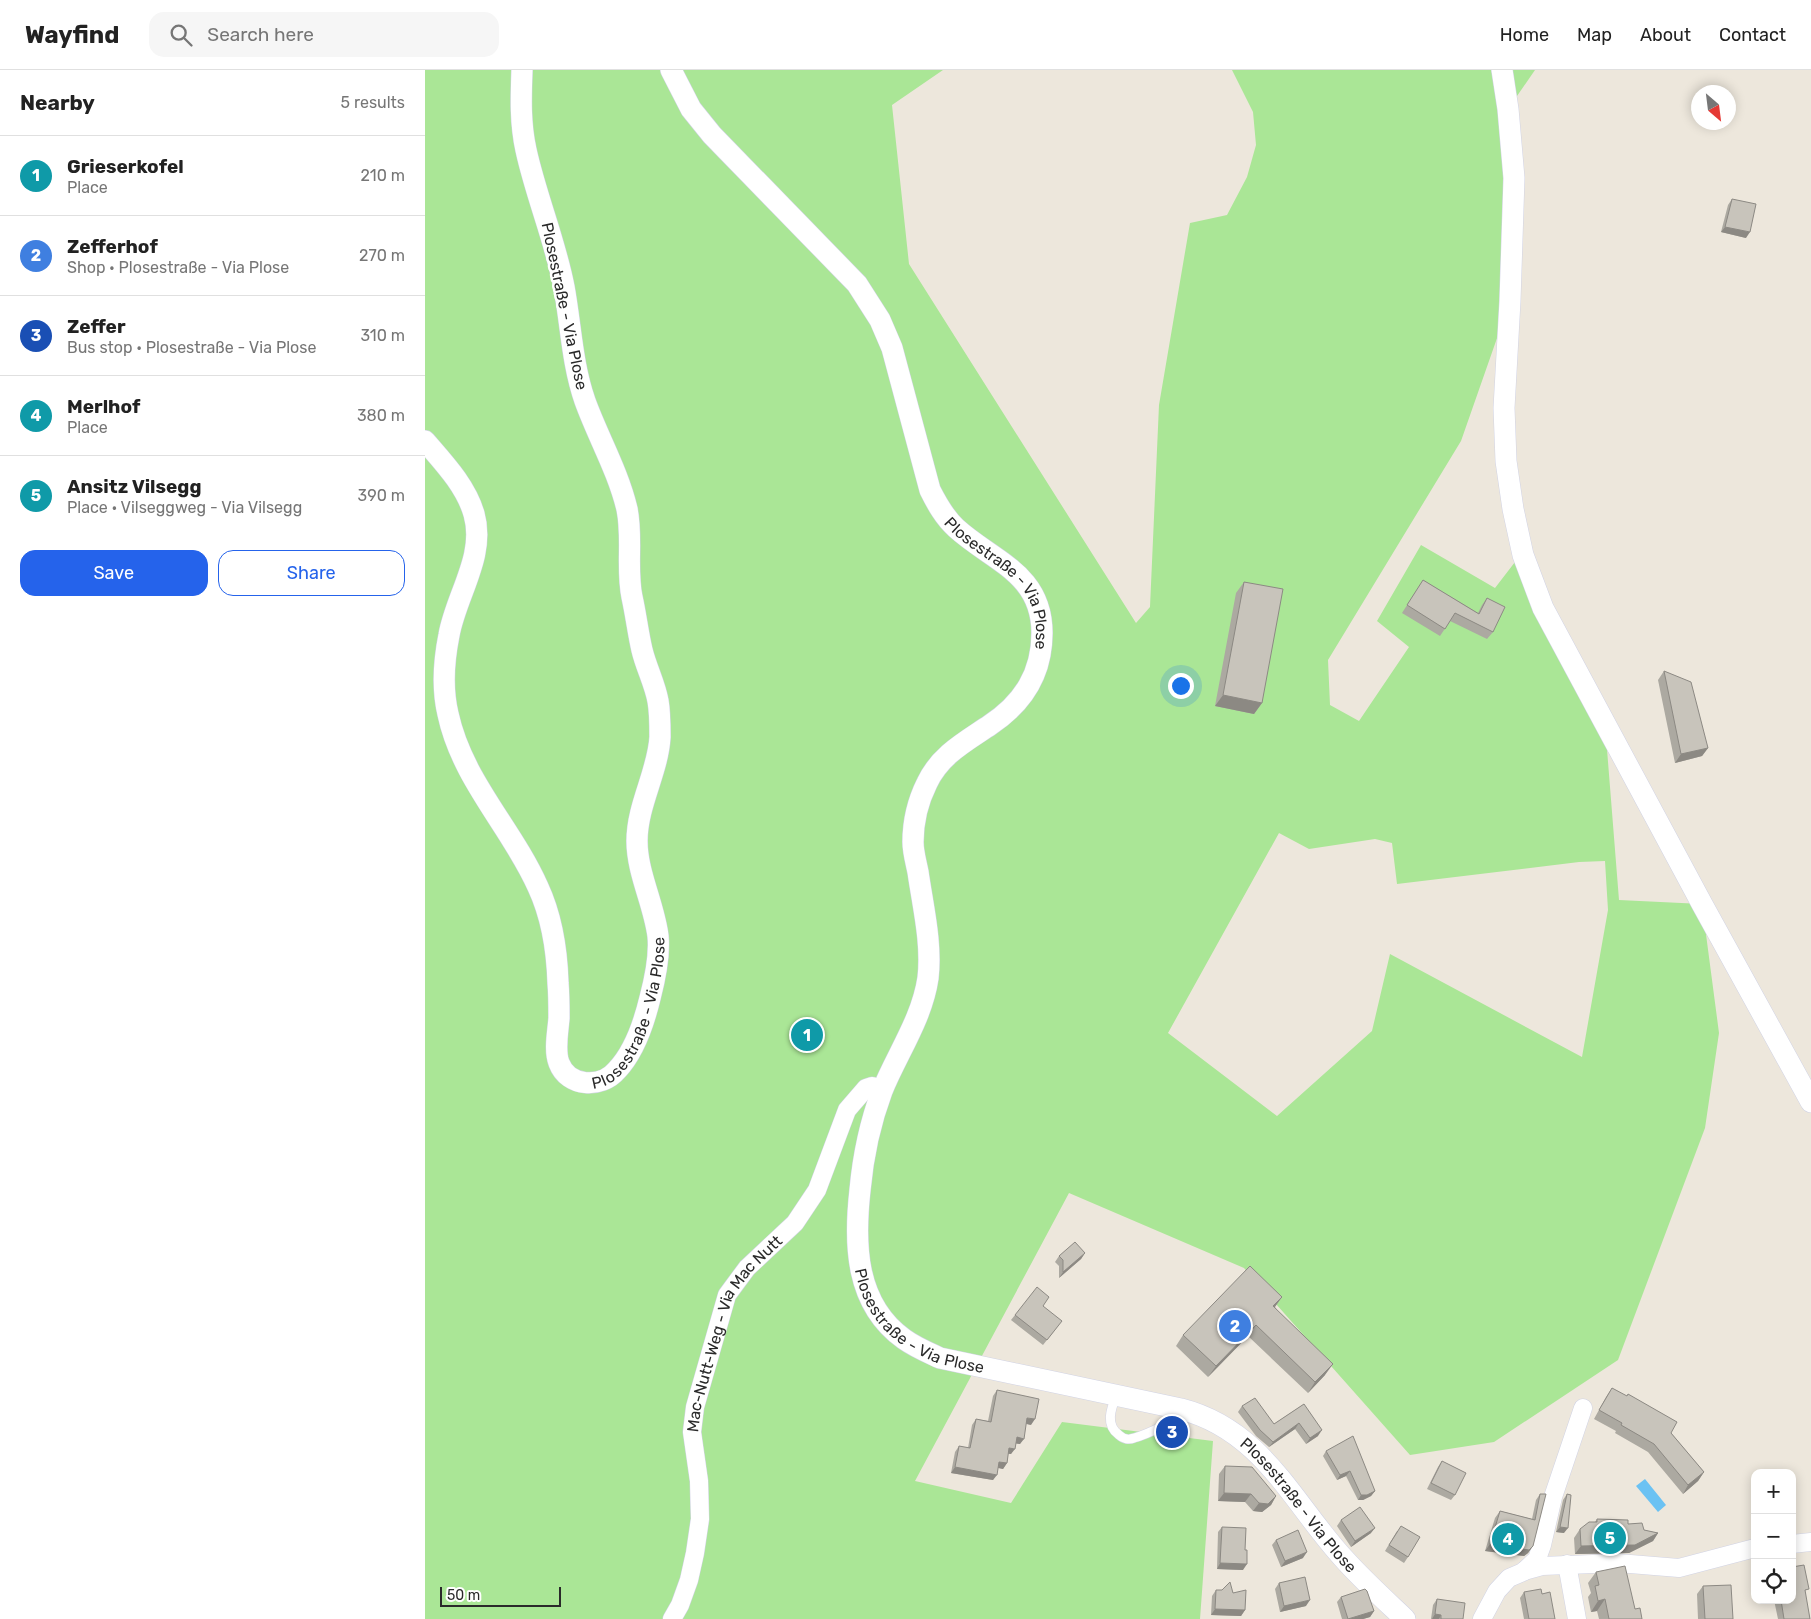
<!DOCTYPE html>
<html lang="en">
<head>
<meta charset="utf-8">
<style>
	:root { --surface:#fff; --page:#f6f6f6; --text:#222; --muted:#767676; --line:#e0e0e0; --accent:#2563eb }
	body { margin:0; font-family:Rubik,sans-serif; background:var(--page); color:var(--text) }
	.controls { position:absolute; right:15px; bottom:15px; display:grid; overflow:hidden; border-radius:10px; box-shadow:0 2px 12px #0003 }
	.controls button { width:45px; height:45px; display:grid; place-items:center; padding:0; border:0; border-bottom:1px solid var(--line); background:var(--surface); color:var(--text); font:25px sans-serif }
	.compass { position:absolute; left:1266px; top:15px; width:45px; height:45px; border-radius:50%; background:var(--surface); box-shadow:0 2px 12px #0003; rotate:152deg }
	.scale { position:absolute; left:15px; bottom:12px; width:121px; box-sizing:border-box; padding-left:5px; border:2px solid #2a2a2a; border-top:0; font-size:14px; line-height:18px; white-space:nowrap; color:#2a2a2a; -webkit-text-stroke:4px #fff; paint-order:stroke }
	.you { position:absolute; left:755px; top:615px; width:18px; height:18px; margin:-12px; border:4px solid #fff; border-radius:50%; background:#1a73e8; box-shadow:0 0 0 8px #1a73e833 }
	.badge { display:grid; place-items:center; width:32px; height:32px; border-radius:50%; background:var(--accent); color:#fff; font-size:16px; font-weight:700 }
	.pin { position:absolute; translate:-50% -50%; border:2px solid #fff; box-shadow:0 1px 5px #0006 }
	.list { margin:0; padding:0; list-style:none }
	h2 { display:flex; justify-content:space-between; align-items:center; height:65px; margin:0; padding:0 20px; font-size:21px }
	h2 small { font-size:16px; font-weight:400; color:var(--muted) }
	.list li { display:grid; grid-template-columns:32px 1fr auto; gap:15px; align-items:center; box-sizing:border-box; height:80px; padding:0 20px; border-top:1px solid var(--line) }
	.list b { display:block; font-size:19px; white-space:nowrap }
	.list p { margin:0; font-size:16px; white-space:nowrap; color:var(--muted) }
	.list em { font-size:16px; font-style:normal; color:var(--muted) }
	.actions { display:flex; gap:10px; padding:15px 20px }
	.actions a { flex:1; padding:11px 0; border:1px solid var(--accent); border-radius:15px; text-align:center; font-size:18px; color:var(--accent) }
	.actions .main { background:var(--accent); color:#fff }
	.icon { flex:none; width:28px; height:28px; fill:none; stroke:currentColor; stroke-width:2; stroke-linecap:round; stroke-linejoin:round }
	.map { position:relative; flex:none; width:1386px; height:1549px; overflow:hidden }
	header { display:flex; align-items:center; gap:30px; box-sizing:border-box; height:70px; padding:0 25px; background:var(--surface); border-bottom:1px solid var(--line) }
	header strong { font-size:24px }
	nav { display:flex; gap:28px; margin-inline-start:auto; font-size:18px }
	.search { width:350px; height:45px; background:var(--page); display:flex; align-items:center; gap:12px; box-sizing:border-box; padding:0 18px; border-radius:15px; color:var(--muted); font-size:19px }
	main { display:flex }
	aside { flex:1; background:var(--surface) }
	.map>svg:first-child { display:block }
	.green { fill:#aae696; fill-rule:evenodd }
	.water { fill:#6bc2f3 }
	.lines { fill:none; stroke-linecap:round; stroke-linejoin:round }
	.service-casing { stroke:#d1d3e4; stroke-width:10 }
	.minor-casing { stroke:#d1d3e4; stroke-width:19 }
	.tertiary-casing { stroke:#d1d3e4; stroke-width:22 }
	.service { stroke:#fff; stroke-width:9 }
	.minor { stroke:#fff; stroke-width:18 }
	.tertiary { stroke:#fff; stroke-width:21 }
	.wall { fill:#aca9a1 }
	.shaded-wall { fill:#8c8983 }
	.building { fill:#c8c4bb; stroke:#8c8983 }
	.labels { text-anchor:middle; stroke-width:5; stroke-linejoin:round; paint-order:stroke }
	.street-label { font-size:16px; fill:#2a2a2a; stroke:#fff }
</style>
</head>
<body>
<header>
<strong>Wayfind</strong>
<div class="search"><svg class="icon" aria-label="search" viewBox="0 0 24 24"><circle cx="10" cy="10" r="6"/><path d="M15 15l6 6"/></svg>Search here</div>
<nav><a>Home</a><a>Map</a><a>About</a><a>Contact</a></nav>
</header>
<main>
<aside>
<h2>Nearby<small>5 results</small></h2>
<ul class="list">
<li><span class="badge" style="background:#0f9aa8">1</span><div><b>Grieserkofel</b><p>Place</p></div><em>210 m</em></li>
<li><span class="badge" style="background:#3f7fe0">2</span><div><b>Zefferhof</b><p>Shop · Plosestraße - Via Plose</p></div><em>270 m</em></li>
<li><span class="badge" style="background:#1a4fb4">3</span><div><b>Zeffer</b><p>Bus stop · Plosestraße - Via Plose</p></div><em>310 m</em></li>
<li><span class="badge" style="background:#0f9aa8">4</span><div><b>Merlhof</b><p>Place</p></div><em>380 m</em></li>
<li><span class="badge" style="background:#0f9aa8">5</span><div><b>Ansitz Vilsegg</b><p>Place · Vilseggweg - Via Vilsegg</p></div><em>390 m</em></li>
</ul>
<div class="actions"><a class="main">Save</a><a>Share</a></div>
</aside>
<div class="map">
<svg width="1386" height="1549" viewBox="0 0 1386 1549">
	<rect width="100%" height="100%" fill="#ede7dc"/>
	<path class="green" d="M0 0H518L467 35 484 194 711 553 725 537 734 335 765 153 802 145 822 107 831 75 828 42 807 0H1110L1083 39 1085 231 1036 371 903 590 905 635 934 651 984 577 952 551 996 475 1070 518 1090 492 1178 629 1194 830 1277 834 1294 963 1280 1058 1193 1290 1069 1372 985 1385 819 1198 644 1123 490 1411 586 1433 637 1352 788 1371 775 1549H0ZM854 763 884 779 950 769 967 773 972 814 1154 792 1180 791 1183 840 1157 987 965 884 947 961 852 1046 743 963Z"/>
	<path class="water" d="M1220 1409 1241 1435 1233 1442 1211 1416Z"/>
	<g class="lines">
		<defs>
			<path id="service" d="M691 1326C686 1339 680 1355 694 1365 698 1369 704 1370 709 1368 724 1364 739 1355 753 1349L756 1340"/>
			<g id="minor">
				<path d="M1367 1474 1386 1472"/>
				<path d="M1142 1494 1152 1549"/>
				<path d="M1099 1501 1117 1496 1193 1493 1254 1498 1330 1478"/>
				<path id="s1" d="M247 1549 255 1535 264 1510 270 1483 275 1449 274 1411 267 1362 270 1337 302 1225 322 1198 370 1153 392 1120 422 1040 441 1018 447 1016 458 1020"/>
				<path d="M1057 1549 1072 1521 1084 1508 1098 1502 1112 1489 1117 1475 1128 1427 1158 1338"/>
			</g>
			<g id="tertiary">
				<path id="s2" d="M246 0 266 39 287 65 432 214 455 250 467 278 505 420C512 434 519 447 531 458 567 491 617 503 617 563 617 604 598 633 565 655 540 672 515 685 502 713 493 731 488 751 488 772 488 782 491 792 493 802 498 837 507 873 503 908 497 949 472 984 457 1021 445 1053 438 1087 435 1120 429 1174 430 1234 479 1269 490 1277 502 1282 515 1288L756 1339C838 1360 868 1434 920 1490 939 1511 960 1530 980 1549"/>
				<path d="M1077 0 1083 39 1089 108 1085 231 1079 338 1081 391 1088 439 1098 485 1118 538 1277 834 1386 1032"/>
				<path id="s3" d="M0 371C19 393 41 416 49 444 61 486 31 525 24 565 19 590 17 619 23 644 37 710 87 758 113 817 127 847 132 880 133 913 134 925 134 936 134 948 133 962 129 980 134 993 143 1017 176 1019 192 1000 210 981 219 953 225 928 230 909 235 886 233 866 229 834 212 803 212 771 212 735 233 702 235 667 235 656 235 642 233 631 230 614 221 597 217 580 213 563 211 545 207 527 201 499 208 468 202 439 193 401 173 367 160 331 147 294 146 255 139 217 130 170 111 126 101 80 95 53 96 27 97 0"/>
			</g>
		</defs>
		<use href="#service" class="service-casing"/>
		<use href="#minor" class="minor-casing"/>
		<use href="#tertiary" class="tertiary-casing"/>
		<use href="#service" class="service"/>
		<use href="#minor" class="minor"/>
		<use href="#tertiary" class="tertiary"/>
	</g>
	<path class="wall" d="M1307 129 1321 168 1296 162 1303 135Z
		M998 510 1053 543 1057 535 1062 528 1068 562 1062 569 1025 551 1015 566 977 543Z
		M819 512 837 633 829 644 790 636 811 523Z
		M1239 601 1283 678 1277 686 1250 693 1233 610Z
		M660 1183 656 1189 634 1208V1196L630 1192 634 1186Z
		M857 1227 850 1237 900 1305 883 1323 823 1266 783 1307 751 1276 758 1265Z
		M618 1236 633 1256 618 1275 586 1250 590 1245Z
		M1187 1318 1246 1363 1279 1402 1273 1411 1258 1424 1223 1382 1190 1363 1191 1361 1169 1349 1181 1327Z
		M572 1320 606 1355 601 1354 595 1374 590 1373 586 1384H583L582 1393 578 1399 573 1398 568 1410 526 1403 530 1382 534 1376 543 1378 547 1355 551 1349 563 1351 568 1326Z
		M879 1334 893 1366 881 1374 870 1359 844 1377 831 1366 813 1342 817 1336 849 1354Z
		M901 1381 950 1421 946 1426 938 1430H933L921 1406 912 1410 898 1386Z
		M1017 1391 1030 1425 1026 1430 1002 1419 1013 1397Z
		M800 1396 851 1426 846 1435 837 1442 828 1441 820 1432 793 1431 794 1404Z
		M1115 1424 1108 1476 1103 1483 1099 1486 1060 1481 1070 1448 1075 1441 1107 1449 1111 1430Z
		M1142 1424 1139 1463 1131 1462 1138 1430Z
		M1172 1449 1203 1454 1219 1460 1233 1463 1228 1471 1204 1483 1150 1484 1149 1468 1155 1459 1170 1452Z
		M916 1450 946 1463 926 1477 912 1456Z
		M797 1457 818 1500 792 1499 793 1462Z
		M972 1461 983 1487 979 1493 960 1481Z
		M851 1470 878 1488 856 1497 847 1475Z
		M1171 1502 1210 1539 1217 1549H1174L1172 1541 1166 1542 1163 1527 1166 1523 1163 1513Z
		M854 1513 881 1536 855 1542 850 1519Z
		M1278 1516 1308 1549H1273L1272 1524Z
		M791 1520 808 1523 820 1540 816 1546 786 1545 787 1526Z
		M1099 1522 1117 1524 1130 1549H1099L1095 1528Z
		M1380 1524 1385 1549H1353L1349 1530H1367Z
		M916 1527 949 1541 945 1547 938 1549H917L912 1532Z
		M1012 1529 1038 1549H1006L1008 1535Z"/>
	<path class="shaded-wall" d="M1300 157 1325 162 1321 168 1296 162Z
		M798 625 837 633 829 644 790 636Z
		M1283 678 1277 686 1250 693 1256 684Z
		M660 1183 656 1189 634 1208 638 1202Z
		M857 1227 849 1238 848 1236Z
		M831 1255 823 1266 783 1307 791 1296Z
		M908 1294 900 1305 883 1323 890 1312Z
		M602 1348 610 1349 606 1355 599 1353Z
		M874 1353 870 1359 844 1377 848 1372Z
		M897 1360 893 1366 881 1374 885 1368Z
		M592 1367 599 1369 595 1374 588 1373Z
		M584 1378 590 1379 586 1384 580 1383Z
		M574 1392 582 1393 578 1399 570 1397Z
		M530 1397 572 1405 568 1410 526 1403Z
		M925 1401 921 1406 912 1410 915 1405Z
		M1279 1402 1273 1411 1258 1424 1263 1415Z
		M950 1421 946 1426 938 1430H933L936 1425Z
		M799 1423 826 1424 820 1432 793 1431Z
		M851 1426 846 1435 837 1442 828 1441 834 1433Z
		M1135 1457 1143 1458 1139 1463 1131 1462Z
		M950 1458 946 1463 926 1477 930 1471Z
		M1233 1463 1228 1471 1204 1483 1150 1484 1156 1476Z
		M1065 1474 1108 1476 1103 1483 1099 1486 1060 1481Z
		M882 1482 878 1488 856 1497 860 1491Z
		M795 1493 822 1494 818 1500 792 1499Z
		M1180 1529 1172 1541 1166 1542 1173 1531Z
		M885 1530 881 1536 855 1542 859 1536Z
		M790 1539 820 1540 816 1546 786 1545Z
		M949 1541 945 1547 938 1549H924Z
		M1010 1544 1016 1545 1014 1549H1007Z"/>
	<path class="building" d="M1307 129 1331 134 1325 162 1300 157Z
		M998 510 1054 544 1062 528 1080 537 1068 562 1030 543 1020 559 982 535Z
		M819 512 858 519 837 633 798 625Z
		M1239 601 1266 612 1283 678 1256 684Z
		M650 1172 660 1183 638 1202V1190L634 1186Z
		M825 1196 857 1227 848 1236 908 1294 890 1312 831 1255 791 1296 758 1265Z
		M612 1217 624 1227 618 1236 637 1251 622 1270 590 1245Z
		M1187 1318 1202 1326 1203 1324 1252 1352 1246 1363 1279 1402 1263 1415 1229 1374 1196 1355 1197 1353 1174 1340Z
		M572 1320 614 1329 610 1349 602 1348 599 1369 592 1367 590 1379 584 1378 582 1393 574 1392 572 1405 530 1397 534 1376 545 1378 551 1349 566 1352Z
		M830 1328 849 1354 879 1334 897 1360 885 1368 874 1353 848 1372 835 1360 817 1336Z
		M928 1366 950 1421 942 1425H936L925 1401 915 1405 901 1381Z
		M1017 1391 1041 1403 1030 1425 1006 1413Z
		M800 1396 827 1397 851 1426 843 1434 834 1433 826 1424 799 1423Z
		M1115 1424H1121L1108 1476 1104 1480 1065 1474 1075 1441 1110 1450Z
		M1142 1424 1146 1425 1143 1458 1135 1457Z
		M935 1437 950 1458 930 1471 916 1450Z
		M1172 1449 1203 1450V1454L1217 1453 1219 1460 1233 1463 1210 1475 1156 1476 1155 1459 1164 1452H1172Z
		M976 1456 995 1467 983 1487 964 1475Z
		M797 1457 821 1458 820 1480H822V1494L795 1493Z
		M873 1460 882 1482 860 1491 851 1470Z
		M1379 1495 1384 1519 1380 1520 1385 1549H1359L1356 1530H1367V1497Z
		M1200 1496 1210 1539 1215 1538 1217 1549H1184L1180 1529 1173 1531 1170 1516 1174 1515 1171 1502Z
		M880 1507 885 1530 859 1536 854 1513Z
		M805 1512 808 1523 821 1520 820 1540 790 1539 791 1520H797Z
		M1306 1515 1308 1549H1280L1278 1516Z
		M940 1519 942 1521 949 1541 923 1549 916 1527Z
		M1116 1519 1117 1524 1125 1522 1130 1549H1104L1099 1522Z
		M1012 1529 1040 1533 1038 1549H1016V1545L1010 1544Z"/>
	<g class="labels">
		<g class="street-label">
			<text transform="translate(140 236) rotate(78)" y="6">Plosestraße - Via Plose</text>
			<text dy="6" stroke="none"><textPath href="#s2" startOffset="625">Plosestraße - Via Plose</textPath></text>
			<text dy="6" stroke="none"><textPath href="#s3" startOffset="795">Plosestraße - Via Plose</textPath></text>
			<text dy="6" stroke="none"><textPath href="#s2" startOffset="1478">Plosestraße - Via Plose</textPath></text>
			<text dy="6" stroke="none"><textPath href="#s1" startOffset="302">Mac-Nutt-Weg - Via Mac Nutt</textPath></text>
			<text dy="6" stroke="none"><textPath href="#s2" startOffset="1920">Plosestraße - Via Plose</textPath></text>
		</g>
	</g>
</svg>
<div class="controls">
<button>+</button>
<button>−</button>
<button><svg class="icon" aria-label="locate" viewBox="0 0 24 24"><circle cx="12" cy="12" r="6"/><path d="M12 2v4M12 18v4M2 12h4M18 12h4"/></svg></button>
</div>
<svg class="compass" viewBox="-18 -18 36 36"><path d="M0-13l5 13h-10z" fill="#e53935"/><path d="M0 13l5-13h-10z" fill="#767676"/></svg>
<div class="scale">50 m</div>
<div class="you"></div>
<div class="pin badge" style="left:382px;top:965px;background:#0f9aa8">1</div>
<div class="pin badge" style="left:810px;top:1256px;background:#3f7fe0">2</div>
<div class="pin badge" style="left:747px;top:1362px;background:#1a4fb4">3</div>
<div class="pin badge" style="left:1083px;top:1469px;background:#0f9aa8">4</div>
<div class="pin badge" style="left:1185px;top:1468px;background:#0f9aa8">5</div>
</div>
</main>
</body>
</html>
